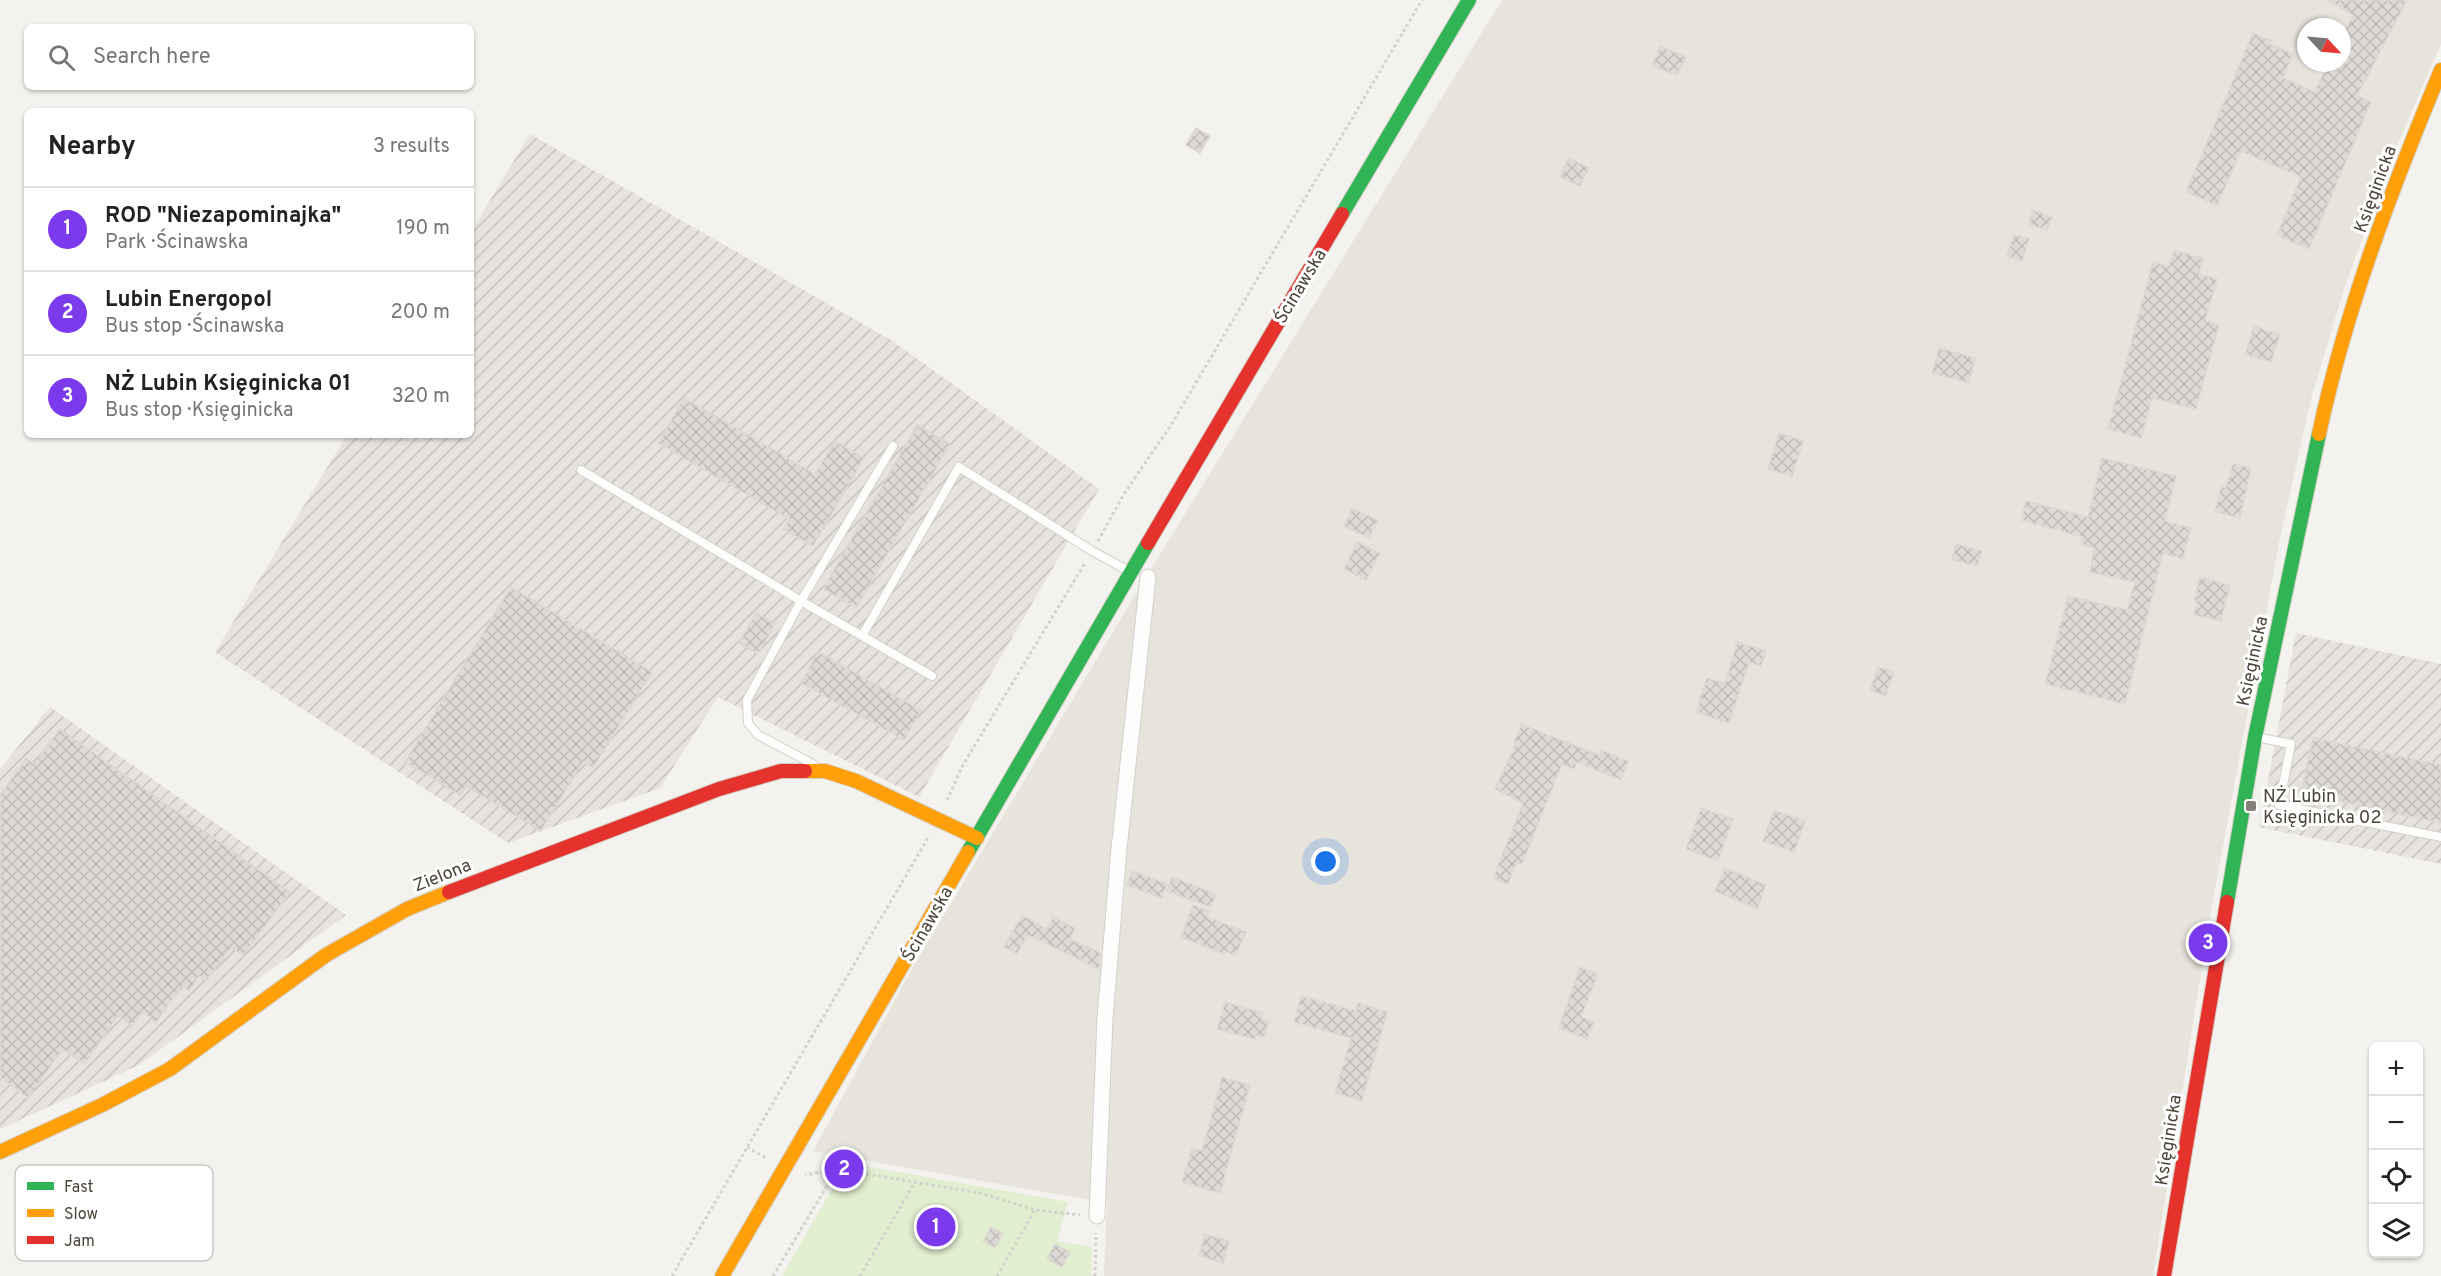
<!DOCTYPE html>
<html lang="en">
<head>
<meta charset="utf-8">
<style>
	:root { --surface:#fff; --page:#f6f6f6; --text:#222; --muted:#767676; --line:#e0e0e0; --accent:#7c3aed }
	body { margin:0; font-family:Overpass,sans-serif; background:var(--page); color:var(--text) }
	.controls { position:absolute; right:18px; bottom:18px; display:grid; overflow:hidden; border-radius:9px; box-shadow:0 2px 4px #0004 }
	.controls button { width:54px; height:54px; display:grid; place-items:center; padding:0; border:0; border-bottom:2px solid var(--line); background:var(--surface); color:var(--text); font:30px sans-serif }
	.compass { position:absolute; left:2297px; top:18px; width:54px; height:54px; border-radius:50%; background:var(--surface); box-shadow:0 2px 4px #0004; rotate:116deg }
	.you { position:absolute; left:1326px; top:862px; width:21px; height:21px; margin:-15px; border:4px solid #fff; border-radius:50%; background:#1a73e8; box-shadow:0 0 0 9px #1a73e833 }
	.badge { display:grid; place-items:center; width:39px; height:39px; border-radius:50%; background:var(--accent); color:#fff; font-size:20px; font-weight:700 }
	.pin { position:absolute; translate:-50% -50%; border:3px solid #fff; box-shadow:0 2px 6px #0006 }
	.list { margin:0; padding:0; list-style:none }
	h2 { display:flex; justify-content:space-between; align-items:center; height:78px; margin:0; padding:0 24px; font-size:26px }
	h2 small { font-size:20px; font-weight:400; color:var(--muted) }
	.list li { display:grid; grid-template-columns:39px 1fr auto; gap:18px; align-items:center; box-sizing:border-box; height:84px; padding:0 24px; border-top:2px solid var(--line) }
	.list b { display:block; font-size:22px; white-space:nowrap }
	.list p { margin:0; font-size:20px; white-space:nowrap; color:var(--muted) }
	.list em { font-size:20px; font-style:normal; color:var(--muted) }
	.icon { flex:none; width:33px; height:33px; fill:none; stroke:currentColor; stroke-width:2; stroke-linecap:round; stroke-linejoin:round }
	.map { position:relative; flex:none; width:2441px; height:1276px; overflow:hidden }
	.search { position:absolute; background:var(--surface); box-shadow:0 2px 4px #0004; left:24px; top:24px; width:450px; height:66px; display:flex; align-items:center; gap:15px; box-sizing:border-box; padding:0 21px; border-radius:9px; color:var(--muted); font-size:22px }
	.panel { position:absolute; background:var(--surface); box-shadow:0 2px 4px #0004; left:24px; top:108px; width:450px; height:330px; border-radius:9px }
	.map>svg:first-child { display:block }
	.residential { fill:#e7e4dc; fill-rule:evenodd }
	.industrial { fill:url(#industrial-furrows) }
	.green { fill:#e1eecf }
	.building { fill:url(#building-cross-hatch); stroke:#dcd9d4; stroke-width:1.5 }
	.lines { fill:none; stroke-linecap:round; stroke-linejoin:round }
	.lane-casing { stroke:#d2d0cb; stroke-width:10 }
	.street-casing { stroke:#d2d0cb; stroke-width:17 }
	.fast-casing { stroke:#d3cfc5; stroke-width:16 }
	.slow-casing { stroke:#d3cfc5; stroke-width:16 }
	.jam-casing { stroke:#d3cfc5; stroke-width:16 }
	.path { stroke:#d3d2cc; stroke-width:3; stroke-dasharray:3 3; stroke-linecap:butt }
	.lane { stroke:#fdfdfc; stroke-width:8 }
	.street { stroke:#fdfdfc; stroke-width:15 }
	.fast { stroke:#30b455; stroke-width:14 }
	.slow { stroke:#ff9f0a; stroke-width:14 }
	.jam { stroke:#e5322d; stroke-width:14 }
	.poi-dot { fill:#868178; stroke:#fff; stroke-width:2 }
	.labels { text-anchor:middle; stroke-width:6; stroke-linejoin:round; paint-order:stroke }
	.street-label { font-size:18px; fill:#4b4439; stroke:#fff }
	.poi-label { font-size:18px; fill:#4b4439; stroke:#fff; text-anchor:start }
	.key { fill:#fff; stroke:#c9c7c4; stroke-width:1.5 }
	.key-label { font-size:16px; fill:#4b4439 }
</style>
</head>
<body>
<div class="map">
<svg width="2441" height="1276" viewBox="0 0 2441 1276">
	<defs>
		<pattern id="industrial-furrows" width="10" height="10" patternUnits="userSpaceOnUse" patternTransform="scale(1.5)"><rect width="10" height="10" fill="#e6e2de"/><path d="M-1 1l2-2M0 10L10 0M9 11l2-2" fill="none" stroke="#c7c3bf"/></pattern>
		<pattern id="building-cross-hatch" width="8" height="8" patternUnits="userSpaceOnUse" patternTransform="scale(1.5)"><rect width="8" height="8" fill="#dedbd6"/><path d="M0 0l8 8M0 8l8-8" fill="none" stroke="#c0bdb8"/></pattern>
	</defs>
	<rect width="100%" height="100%" fill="#f4f2ee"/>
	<path class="residential" d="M1502 0H2441V44L2389 164 2344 289 2312 395 2279 543 2209 922 2153 1276H1104L1107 1203 813 1151 914 965 1135 595ZM2306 27H2342V63H2306Z"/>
	<path class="industrial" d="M530 134 891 340 1099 489 919 797 718 697 660 788 508 843 215 652 347 435H471V232Z
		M2296 633 2441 664V864L2259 827Z
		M50 707 346 915 139 1065 0 1129V769Z"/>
	<path class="green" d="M847 1163 1068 1202 1057 1241 1092 1247 1091 1276H782Z"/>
	<path class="building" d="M2328 0H2407L2357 96 2371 102 2309 249 2277 235 2301 177 2241 151 2217 205 2186 192 2253 33 2272 41 2270 44 2293 54 2283 78 2314 92 2329 63H2342V36L2353 15Z
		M1660 46 1686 57 1677 75 1652 66Z
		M1196 128 1210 136 1200 153 1186 145Z
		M1569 158 1589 168 1580 186 1560 177Z
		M2033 210 2052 217 2047 230 2029 224Z
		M2014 235 2029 239 2022 261 2007 256Z
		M2174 250 2203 259 2199 274 2217 279 2205 321 2219 325 2196 409 2152 398 2141 438 2108 429 2153 262 2169 266Z
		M2254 326 2280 335 2271 362 2245 354Z
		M1939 348 1975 358 1969 383 1932 373Z
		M684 398 815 474 835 441 864 458 813 546 784 530 789 519 658 443Z
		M917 425 950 444 856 608 823 589Z
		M1779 433 1803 441 1792 477 1768 469Z
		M2102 458 2176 476 2165 521 2191 528 2183 559 2163 553 2125 704 2045 684 2068 596 2127 610 2135 582 2090 572 2094 548 2081 544 2083 537 2021 520 2026 501 2088 517Z
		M2233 464 2251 468 2240 518 2215 512 2221 487 2226 488Z
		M1352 508 1378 520 1369 538 1344 526Z
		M1357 542 1380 553 1366 580 1344 569Z
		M1956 544 1982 551 1977 566 1952 560Z
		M2200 577 2230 585 2221 621 2194 615 2197 600H2194Z
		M511 587 652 672 593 768 583 762 541 831 466 786 460 795 405 762Z
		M756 613 775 624 758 654 739 643Z
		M1737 642 1766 651 1761 666 1749 662 1729 723 1696 712 1707 678 1725 683Z
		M818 652 921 710 904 740 801 683Z
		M1878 667 1894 672 1886 696 1870 690Z
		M1521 724 1599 755 1601 750 1628 761 1621 780 1577 762 1574 769 1562 764 1522 864 1517 862 1508 884 1493 878 1523 803 1495 789 1516 744 1514 743Z
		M60 729 290 892 243 956 231 947 206 981 199 976 189 991 182 986 156 1022 142 1012 132 1026 118 1016 84 1064 63 1049 28 1098 0 1077V795L26 758 34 764Z
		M2313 738 2441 765V823L2301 793Z
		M1701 808 1733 819 1718 861 1686 849Z
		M1774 810 1805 821 1794 852 1763 841Z
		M1725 868 1766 885 1757 909 1715 891Z
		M1132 871 1167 884 1162 898 1127 885Z
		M1172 877 1216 894 1211 907 1167 891Z
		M1193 905 1209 911 1207 917 1246 932 1235 956 1225 951 1224 954 1181 937Z
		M1022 915 1047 929 1053 917 1075 928 1070 939 1099 952 1100 955 1099 969 1028 935 1017 954 1004 947Z
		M1580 967 1598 974 1581 1017 1594 1022 1587 1039 1559 1028Z
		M1301 996 1356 1011 1358 1003 1387 1012 1362 1101 1335 1093 1351 1038 1294 1022Z
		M1225 1002 1263 1013 1261 1019 1269 1021 1264 1037 1256 1035 1255 1039 1217 1029Z
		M1222 1077 1250 1085 1220 1193 1182 1182 1192 1148 1202 1151Z
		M991 1227 1003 1234 995 1248 983 1241Z
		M1205 1234 1229 1241 1223 1263 1199 1256Z
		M1055 1244 1070 1252 1062 1267 1047 1259Z"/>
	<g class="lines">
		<defs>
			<path id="lane" d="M581 470 801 601 932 676
				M862 636 959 467 1092 551 1127 570
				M2256 737 2291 744 2279 805 2441 837
				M813 764 758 735 748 723 747 700 801 601 893 446"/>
			<path id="street" d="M1097 1216 1105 1018 1119 849 1148 577"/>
			<path id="fast" d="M1342 214 1469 0
				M968 852 1148 543
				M2227 902 2255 737 2319 434"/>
			<path id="slow" d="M2319 434C2346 308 2392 188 2441 70
				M805 771H825L856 781 977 838
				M0 1152 102 1105 170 1069 326 955 407 909 449 892
				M722 1276 968 852"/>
			<path id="jam" d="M1148 543 1342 214
				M449 892 719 789 781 771H805
				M2164 1276 2227 902"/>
		</defs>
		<use href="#lane" class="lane-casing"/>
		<use href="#street" class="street-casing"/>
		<use href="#fast" class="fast-casing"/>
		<use href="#slow" class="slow-casing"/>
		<use href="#jam" class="jam-casing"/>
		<path class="path" d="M1098 541 1124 494 1171 425 1422 0
			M947 800 963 765 1085 563
			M747 1147 766 1158
			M837 1169 980 1193 1035 1210 1080 1215
			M672 1276 929 836
			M773 1276 837 1169 805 1175
			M860 1276 915 1182
			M997 1276 1035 1210
			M1095 1276 1096 1233"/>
		<use href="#lane" class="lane"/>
		<use href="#street" class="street"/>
		<use href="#fast" class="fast"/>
		<use href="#slow" class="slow"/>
		<use href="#jam" class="jam"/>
	</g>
	<rect class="poi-dot" x="2245" y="800" width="12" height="12" rx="3"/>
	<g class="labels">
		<g class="street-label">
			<text transform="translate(2375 189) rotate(-70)" y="6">Księginicka</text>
			<text transform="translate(1300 286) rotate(-59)" y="6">Ścinawska</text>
			<text transform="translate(2252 661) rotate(-78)" y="6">Księginicka</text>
			<text transform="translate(442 875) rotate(-22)" y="6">Zielona</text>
			<text transform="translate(927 924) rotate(-60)" y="6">Ścinawska</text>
			<text transform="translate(2168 1140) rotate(-81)" y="6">Księginicka</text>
		</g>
		<g class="poi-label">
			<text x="2263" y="802">NŻ Lubin<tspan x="2263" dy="21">Księginicka 02</tspan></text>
		</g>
	</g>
	<rect x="15" y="1165" width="198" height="96" rx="9" class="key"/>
	<rect x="27" y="1182" width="27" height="8" fill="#30b455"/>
	<rect x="27" y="1209" width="27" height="8" fill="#ff9f0a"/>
	<rect x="27" y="1236" width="27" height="8" fill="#e5322d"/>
	<g class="key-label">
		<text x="64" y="1192">Fast</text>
		<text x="64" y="1219">Slow</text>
		<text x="64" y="1246">Jam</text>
	</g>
</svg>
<div class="controls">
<button>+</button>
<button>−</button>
<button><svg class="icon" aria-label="locate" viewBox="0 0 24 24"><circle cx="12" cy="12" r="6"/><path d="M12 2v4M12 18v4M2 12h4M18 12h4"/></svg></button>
<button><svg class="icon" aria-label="layers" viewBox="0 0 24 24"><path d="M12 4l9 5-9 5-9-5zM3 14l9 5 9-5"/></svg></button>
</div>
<svg class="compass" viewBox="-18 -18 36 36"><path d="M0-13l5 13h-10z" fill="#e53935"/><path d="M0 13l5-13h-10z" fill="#767676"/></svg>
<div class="you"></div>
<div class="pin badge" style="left:936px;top:1227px">1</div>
<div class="pin badge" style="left:844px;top:1169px">2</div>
<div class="pin badge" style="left:2208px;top:943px">3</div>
<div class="search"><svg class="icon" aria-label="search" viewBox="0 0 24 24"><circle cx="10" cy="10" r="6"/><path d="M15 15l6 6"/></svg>Search here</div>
<section class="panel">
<h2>Nearby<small>3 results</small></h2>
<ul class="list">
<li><span class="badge">1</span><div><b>ROD &quot;Niezapominajka&quot;</b><p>Park · Ścinawska</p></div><em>190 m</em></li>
<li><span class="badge">2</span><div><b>Lubin Energopol</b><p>Bus stop · Ścinawska</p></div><em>200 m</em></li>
<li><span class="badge">3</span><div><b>NŻ Lubin Księginicka 01</b><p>Bus stop · Księginicka</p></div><em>320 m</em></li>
</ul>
</section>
</div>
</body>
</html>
